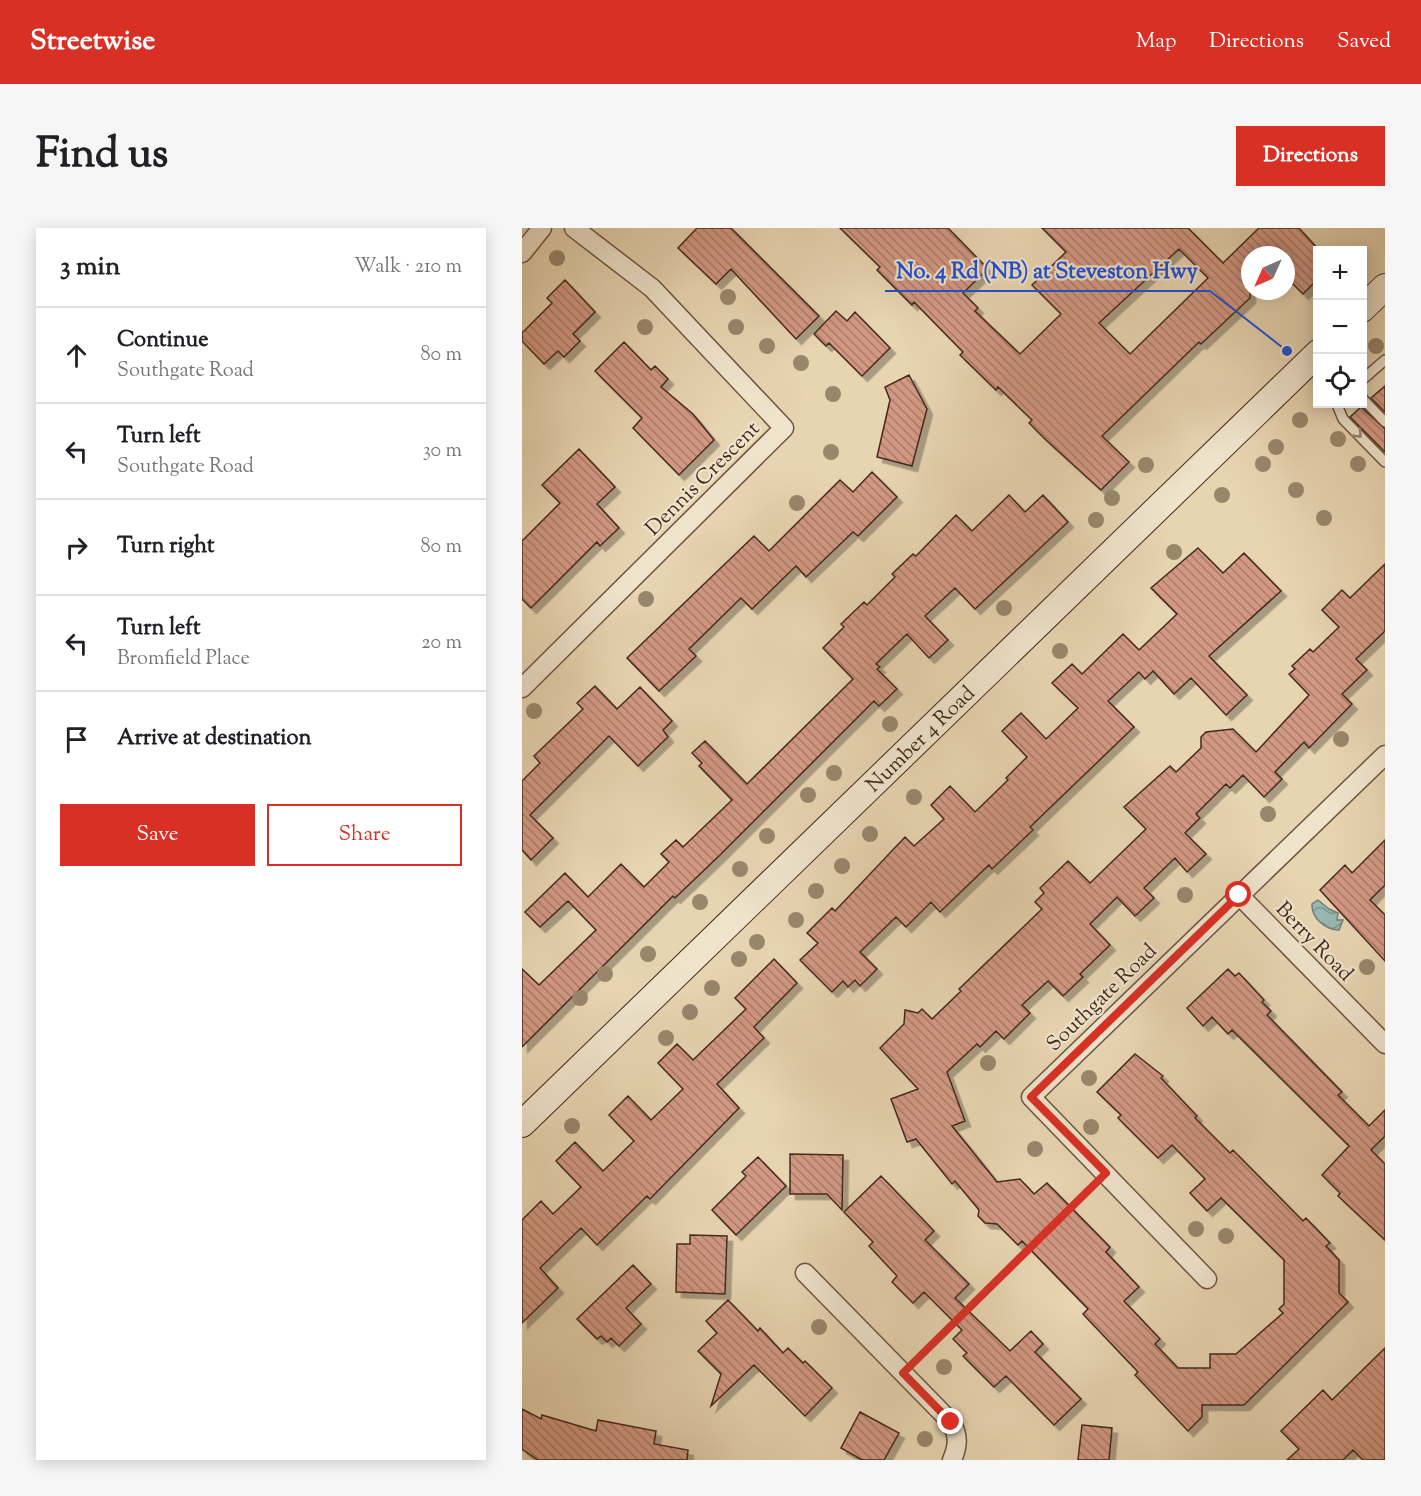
<!DOCTYPE html>
<html lang="en">
<head>
<meta charset="utf-8">
<style>
	:root { --surface:#fff; --page:#f6f6f6; --text:#202124; --muted:#757577; --line:#e0e0e0; --accent:#d93025 }
	body { margin:0; font-family:"Sorts Mill Goudy",serif; background:var(--page); color:var(--text) }
	.controls { position:absolute; right:18px; top:18px; display:grid; overflow:hidden; border-radius:0px; box-shadow:0 3px 15px #0003 }
	.controls button { width:54px; height:54px; display:grid; place-items:center; padding:0; border:0; border-bottom:2px solid var(--line); background:var(--surface); color:var(--text); font:30px sans-serif }
	.compass { position:absolute; left:719px; top:18px; width:54px; height:54px; border-radius:50%; background:var(--surface); box-shadow:0 3px 15px #0003; rotate:225deg }
	.stop { position:absolute; width:18px; height:18px; margin:-14px; border:4px solid #d93025; border-radius:50%; background:#fff }
	.stop.end { background:#d93025; border-color:#fff; box-shadow:0 2px 6px #0008 }
	.list { margin:0; padding:0; list-style:none }
	h2 { display:flex; justify-content:space-between; align-items:center; height:78px; margin:0; padding:0 24px; font-size:26px }
	h2 small { font-size:20px; font-weight:400; color:var(--muted) }
	.list li { display:grid; grid-template-columns:39px 1fr auto; gap:18px; align-items:center; box-sizing:border-box; height:96px; padding:0 24px; border-top:2px solid var(--line) }
	.list b { display:block; font-size:22px; white-space:nowrap }
	.list p { margin:0; font-size:20px; white-space:nowrap; color:var(--muted) }
	.list em { font-size:20px; font-style:normal; color:var(--muted) }
	.actions { display:flex; gap:12px; padding:18px 24px }
	.actions a { flex:1; padding:14px 0; border:2px solid var(--accent); border-radius:0px; text-align:center; font-size:21px; color:var(--accent) }
	.actions .main { background:var(--accent); color:#fff }
	.icon { flex:none; width:33px; height:33px; fill:none; stroke:currentColor; stroke-width:2; stroke-linecap:round; stroke-linejoin:round }
	.map { position:relative; flex:none; width:863px; height:1232px; overflow:hidden; border-radius:0px }
	header { display:flex; align-items:center; gap:36px; box-sizing:border-box; height:84px; padding:0 30px; background:var(--accent); color:#fff }
	header strong { font-size:28px }
	nav { display:flex; gap:33px; margin-inline-start:auto; font-size:21px }
	.intro { display:flex; align-items:center; justify-content:space-between; box-sizing:border-box; height:144px; padding:0 36px }
	h1 { margin:0; font-size:42px }
	.button { padding:15px 27px; border-radius:0px; background:var(--accent); color:#fff; font-size:21px; font-weight:700 }
	main { display:flex; gap:36px; padding:0 36px }
	aside { flex:1; background:var(--surface); border-radius:0px; box-shadow:0 3px 15px #0003 }
	.map>svg:first-child { display:block }
	.water { fill:url(#water-waves); stroke:#767e75; stroke-width:1.5 }
	.building { fill:url(#building-back-hatch); stroke:#44291b; stroke-width:1.5; fill-rule:evenodd; filter:url(#shadow) }
	.lines { fill:none; stroke-linecap:round; stroke-linejoin:round }
	.lane-casing { stroke:#6d5440; stroke-width:12 }
	.street-casing { stroke:#6d5440; stroke-width:21 }
	.secondary-casing { stroke:#44291b; stroke-width:28 }
	.path { stroke:#44291b; stroke-width:4; stroke-dasharray:4.5 3; stroke-linecap:butt }
	.lane { stroke:#efe3cc; stroke-width:9 }
	.street { stroke:#efe3cc; stroke-width:18 }
	.secondary { stroke:#efe3cc; stroke-width:26 }
	.tree { fill:#99866b }
	.oneway { stroke:#9a8674 }
	.route { stroke:#d93025; stroke-width:8 }
	.labels { text-anchor:middle; stroke-width:4.5; stroke-linejoin:round; paint-order:stroke }
	.street-label { font-size:21px; fill:#44291b; stroke:#efe3cc }
	.leader { fill:none; stroke:#1d4ed8; stroke-width:2 }
	.callout-dot { fill:#1d4ed8; stroke:#efe3cc; stroke-width:2 }
	.callout-label { font-size:22px; text-anchor:middle; font-weight:bold; fill:#1d4ed8; stroke:#efe3cc; stroke-width:4.5; stroke-linejoin:round; paint-order:stroke }
</style>
</head>
<body>
<header>
<strong>Streetwise</strong>
<nav><a>Map</a><a>Directions</a><a>Saved</a></nav>
</header>
<div class="intro"><h1>Find us</h1><a class="button">Directions</a></div>
<main>
<aside>
<h2>3 min<small>Walk · 210 m</small></h2>
<ul class="list">
<li><svg class="icon" aria-label="ahead" viewBox="0 0 24 24"><path d="M12 20V5M6 11l6-6 6 6"/></svg><div><b>Continue</b><p>Southgate Road</p></div><em>80 m</em></li>
<li><svg class="icon" aria-label="left" viewBox="0 0 24 24"><path d="M17 20v-9H6M10 6l-5 5 5 5"/></svg><div><b>Turn left</b><p>Southgate Road</p></div><em>30 m</em></li>
<li><svg class="icon" aria-label="right" viewBox="0 0 24 24"><path d="M7 20v-9h11M14 6l5 5-5 5"/></svg><div><b>Turn right</b></div><em>80 m</em></li>
<li><svg class="icon" aria-label="left" viewBox="0 0 24 24"><path d="M17 20v-9H6M10 6l-5 5 5 5"/></svg><div><b>Turn left</b><p>Bromfield Place</p></div><em>20 m</em></li>
<li><svg class="icon" aria-label="arrive" viewBox="0 0 24 24"><path d="M6 21V4h12l-3 4 3 4H6"/></svg><div><b>Arrive at destination</b></div></li>
</ul>
<div class="actions"><a class="main">Save</a><a>Share</a></div>
</aside>
<div class="map">
<svg width="863" height="1232" viewBox="0 0 863 1232">
	<defs>
		<pattern id="water-waves" width="16" height="10" patternUnits="userSpaceOnUse" patternTransform="scale(1.5)"><rect width="16" height="10" fill="#97b7b1"/><path d="M0 5q4-4 8 0t8 0" fill="none" stroke="#7d958f"/></pattern>
		<pattern id="building-back-hatch" width="6" height="6" patternUnits="userSpaceOnUse" patternTransform="scale(1.5)"><rect width="6" height="6" fill="#d29883"/><path d="M-1 5l2 2M0 0l6 6M5-1l2 2" fill="none" stroke="#ac7c6a"/></pattern>
		<filter id="shadow"><feDropShadow dx="5.5" dy="5.5" stdDeviation="0" flood-color="#0004"/></filter>
	</defs>
	<rect width="100%" height="100%" fill="#e7d4b1"/>
	<filter id="stains"><feTurbulence type="fractalNoise" baseFrequency=".00333" numOctaves="4"/><feColorMatrix values="0 0 0 0 .2 0 0 0 0 .09 0 0 0 0 .02 0 0 0 .5 -.17"/></filter>
	<radialGradient id="worn" r=".72"><stop offset=".6" stop-color="#630" stop-opacity="0"/><stop offset="1" stop-color="#630" stop-opacity=".3"/></radialGradient>
	<path class="water" d="M796 672 807 681 816 685 815 692H821L817 702C804 702 789 690 790 676Z"/>
	<path class="building" d="M175 0H209L297 88 274 111 209 41 194 56 156 20Z
		M318 0H426L466 41 441 65 456 80 453 83 498 126 539 86 510 57 544 24 520 0H666L701 35 737 0H777L795 20V52L781 66 764 49V27H728V70L679 116 677 114 580 208 607 234 579 262 524 212 507 195 510 192 476 159 474 162 438 127 441 124 392 74 390 77 355 42 358 39ZM657 21 686 50 608 126 577 95Z
		M43 52 73 84 51 106 58 113 42 129 36 123 22 136 0 113V105L30 75 25 70Z
		M314 83 325 93 333 84 368 120 340 148 307 115 304 118 292 106Z
		M102 114 129 142 133 138 146 151 139 159 171 186 192 212 157 247 111 200 120 190 73 143Z
		M387 147 405 181 390 238 355 229 368 172 363 159Z
		M863 158V184L849 170Z
		M839 179 863 201V224L828 189Z
		M57 221 93 259 75 276 97 300 78 318 75 314 9 380 0 371V313L38 275 20 257Z
		M350 244 375 269 336 308 331 304 284 349 274 338 230 381 219 370 167 421 174 428 137 463 105 430 232 308 247 323 318 252 331 264Z
		M487 267 503 284 521 267 546 294 453 381 433 360 403 388 426 412 407 430 385 406 354 436 358 439 355 441 375 461 357 478 352 473 197 628 153 670 151 668 0 819V741L17 757 74 702 46 673 18 699 3 684 43 645 66 669 99 636 122 659 147 634 139 626 154 612 161 619 210 572 177 538 180 535 170 525 183 513 225 556 331 451 301 420 322 399 319 396 342 374 345 377 373 349 370 346 391 326 394 328 434 287 450 303Z
		M676 320 701 345 722 325 759 363 687 428 725 467 704 487 669 450 652 466 631 443 623 451 617 444 586 473 612 499 508 599 511 602 470 641 467 637 418 684 409 674 384 699 374 689 338 724 355 741 338 758 333 752 326 759 321 753 310 764 278 732 296 715 285 705 310 680 313 683 383 609 392 618 422 591 409 577 428 558 453 584 486 552 484 550 505 529 480 503 499 485 524 511 556 480 530 455 550 436 560 446 601 406 617 422 655 386 629 360Z
		M863 336V403L834 431 845 442 820 466 830 476 787 520 782 514 753 544 760 551 742 569 721 547 708 560 704 556 674 586 678 590 663 605 684 626 665 644 653 630 622 660 632 670 613 688 595 669 568 696 588 717 558 746 561 749 541 768 526 753 500 777 508 785 482 811 474 803 458 819 455 816 425 844 443 893 430 898 475 954 498 951 512 966 525 955 588 1019 584 1024 617 1059 602 1073 638 1111 633 1116 656 1140H688V1126H714L761 1085 757 1081 762 1076V1032L699 970 685 983 668 965 683 951 650 917 636 930 596 890 599 887 575 864 613 826 641 848 639 850 675 888 673 890 708 925 711 922 781 993 784 990 808 1015 804 1018 817 1032V1065L826 1074 722 1177H680V1189L666 1203 613 1147 616 1144 561 1086 566 1081 500 1013 496 1017 475 996 463 995 456 988 457 982 433 953 430 956 394 911 385 914 369 871 396 861 358 820 382 796 383 782 396 785 400 781 410 791 439 763 437 761 520 681 513 674 522 665 518 660 546 633 568 655 624 601 602 579 648 538 654 544 679 520V509L684 504 711 501 734 524 787 467 767 446 773 441 770 438 788 421 791 424 817 399 800 382 820 362 828 370Z
		M73 458 95 481 118 459 150 493 141 502 146 509 116 538 87 508 8 587 31 610 9 632 0 622V553L18 535 12 528 61 481 55 475Z
		M863 612V657L848 672 863 687V733L798 662 823 637 830 645Z
		M252 731 275 755 232 799 242 810 195 856 217 880 128 971 125 968 75 1017 59 1000 18 1040 36 1060 0 1095V992L19 973 31 986 59 959 34 933 53 914 81 943 112 913 87 887 106 868 129 892 161 861 136 835 155 816 171 832 224 781 213 770Z
		M706 741 713 748 717 745 742 772 740 774 749 783 745 787 820 864 816 867 847 898 863 882V908L849 922 863 936V1012L816 968 818 965 800 947 827 918 710 802 706 806 690 789 681 798 665 780Z
		M268 926 321 927 320 982 305 966H268Z
		M236 929 264 958 214 1007 190 982 224 948 220 944Z
		M359 948 412 1003 403 1012 447 1056 433 1070 488 1123 509 1103 521 1116 513 1124 559 1171 532 1197 484 1148 472 1159 441 1128 445 1125 431 1111 440 1102 402 1064 391 1075 370 1054 375 1048 347 1018 351 1014 322 984Z
		M168 1007 205 1008 203 1066 154 1064 155 1016H168Z
		M111 1037 129 1056 104 1080 119 1096 97 1118 89 1110 85 1114 79 1108 75 1111 55 1091Z
		M206 1072 236 1103 238 1100 261 1125 266 1120 281 1135 283 1133 310 1160 283 1188 232 1137 189 1178 199 1146 176 1123 195 1105 184 1093Z
		M863 1120V1232H841L831 1222 821 1232H765L777 1221 759 1203 801 1162 810 1172Z
		M0 1181 19 1191 20 1187 74 1203 76 1192 134 1203 132 1216 166 1222 165 1232H16L0 1221Z
		M338 1184 377 1205 362 1232H340L319 1220Z
		M560 1197 590 1200 587 1232H556Z"/>
	<g class="lines">
		<defs>
			<path id="lane" d="M840 152 863 132
				M840 170 863 194
				M817 176 816 179 821 191 863 234"/>
			<path id="street" d="M0 25 20 0
				M0 460 262 200 130 60 52 0
				M717 667 863 816
				M283 1045 429 1194C437 1208 436 1218 430 1232
				M685 1051 509 869 863 527"/>
			<g id="secondary">
				<path d="M840 81 863 59"/>
				<path id="s1" d="M0 896 796 125"/>
			</g>
		</defs>
		<use href="#lane" class="lane-casing"/>
		<use href="#street" class="street-casing"/>
		<use href="#secondary" class="secondary-casing"/>
		<path class="path" d="M395 1132 569 960"/>
		<use href="#lane" class="lane"/>
		<use href="#street" class="street"/>
		<use href="#secondary" class="secondary"/>
	</g>
	<g class="tree">
		<circle cx="35" cy="30" r="8"/>
		<circle cx="206" cy="69" r="8"/>
		<circle cx="123" cy="99" r="8"/>
		<circle cx="214" cy="99" r="8"/>
		<circle cx="245" cy="118" r="8"/>
		<circle cx="854" cy="118" r="8"/>
		<circle cx="279" cy="135" r="8"/>
		<circle cx="311" cy="166" r="8"/>
		<circle cx="778" cy="192" r="8"/>
		<circle cx="816" cy="211" r="8"/>
		<circle cx="754" cy="219" r="8"/>
		<circle cx="309" cy="224" r="8"/>
		<circle cx="741" cy="236" r="8"/>
		<circle cx="836" cy="236" r="8"/>
		<circle cx="624" cy="237" r="8"/>
		<circle cx="774" cy="262" r="8"/>
		<circle cx="700" cy="267" r="8"/>
		<circle cx="590" cy="270" r="8"/>
		<circle cx="275" cy="275" r="8"/>
		<circle cx="802" cy="290" r="8"/>
		<circle cx="574" cy="292" r="8"/>
		<circle cx="652" cy="324" r="8"/>
		<circle cx="124" cy="371" r="8"/>
		<circle cx="482" cy="380" r="8"/>
		<circle cx="538" cy="423" r="8"/>
		<circle cx="12" cy="483" r="8"/>
		<circle cx="368" cy="496" r="8"/>
		<circle cx="819" cy="511" r="8"/>
		<circle cx="312" cy="545" r="8"/>
		<circle cx="286" cy="567" r="8"/>
		<circle cx="392" cy="569" r="8"/>
		<circle cx="746" cy="586" r="8"/>
		<circle cx="348" cy="606" r="8"/>
		<circle cx="245" cy="608" r="8"/>
		<circle cx="320" cy="638" r="8"/>
		<circle cx="218" cy="641" r="8"/>
		<circle cx="294" cy="663" r="8"/>
		<circle cx="663" cy="667" r="8"/>
		<circle cx="178" cy="674" r="8"/>
		<circle cx="274" cy="692" r="8"/>
		<circle cx="235" cy="714" r="8"/>
		<circle cx="126" cy="726" r="8"/>
		<circle cx="217" cy="731" r="8"/>
		<circle cx="845" cy="739" r="8"/>
		<circle cx="83" cy="746" r="8"/>
		<circle cx="190" cy="760" r="8"/>
		<circle cx="58" cy="770" r="8"/>
		<circle cx="168" cy="784" r="8"/>
		<circle cx="144" cy="810" r="8"/>
		<circle cx="466" cy="835" r="8"/>
		<circle cx="567" cy="850" r="8"/>
		<circle cx="50" cy="898" r="8"/>
		<circle cx="569" cy="899" r="8"/>
		<circle cx="513" cy="921" r="8"/>
		<circle cx="674" cy="1001" r="8"/>
		<circle cx="704" cy="1008" r="8"/>
		<circle cx="297" cy="1099" r="8"/>
		<circle cx="422" cy="1139" r="8"/>
		<circle cx="403" cy="1211" r="8"/>
	</g>
	<defs><path id="oneway-chevron" d="M-2-3.5L2.5 0L-2 3.5" fill="none" stroke-width="1.6" stroke-linecap="round" stroke-linejoin="round" transform="scale(1.5)"/></defs>
	<use class="oneway" href="#oneway-chevron" transform="translate(836 206) rotate(46)"/>
	<g class="lines">
		<path class="route" d="M429 1194 381 1145 584 945 509 869 717 667"/>
	</g>
	<g class="labels">
		<g class="street-label">
			<text transform="translate(180 250) rotate(-45)" y="7">Dennis Crescent</text>
			<text dy="7" stroke="none"><textPath href="#s1" startOffset="554">Number 4 Road</textPath></text>
			<text transform="translate(793 713) rotate(46)" y="7">Berry Road</text>
			<text transform="translate(579 769) rotate(-44)" y="7">Southgate Road</text>
		</g>
	</g>
	<path class="leader" d="M765 123L688 63H363"/>
	<circle class="callout-dot" cx="765" cy="123" r="6"/>
	<g class="callout-label">
		<text x="525" y="50">No. 4 Rd (NB) at Steveston Hwy</text>
	</g>
	<rect width="100%" height="100%" filter="url(#stains)"/>
	<rect width="100%" height="100%" fill="url(#worn)"/>
</svg>
<div class="controls">
<button>+</button>
<button>−</button>
<button><svg class="icon" aria-label="locate" viewBox="0 0 24 24"><circle cx="12" cy="12" r="6"/><path d="M12 2v4M12 18v4M2 12h4M18 12h4"/></svg></button>
</div>
<svg class="compass" viewBox="-18 -18 36 36"><path d="M0-13l5 13h-10z" fill="#e53935"/><path d="M0 13l5-13h-10z" fill="#757577"/></svg>
<div class="stop" style="left:717px;top:667px"></div>
<div class="stop end" style="left:429px;top:1194px"></div>
</div>
</main>
</body>
</html>
